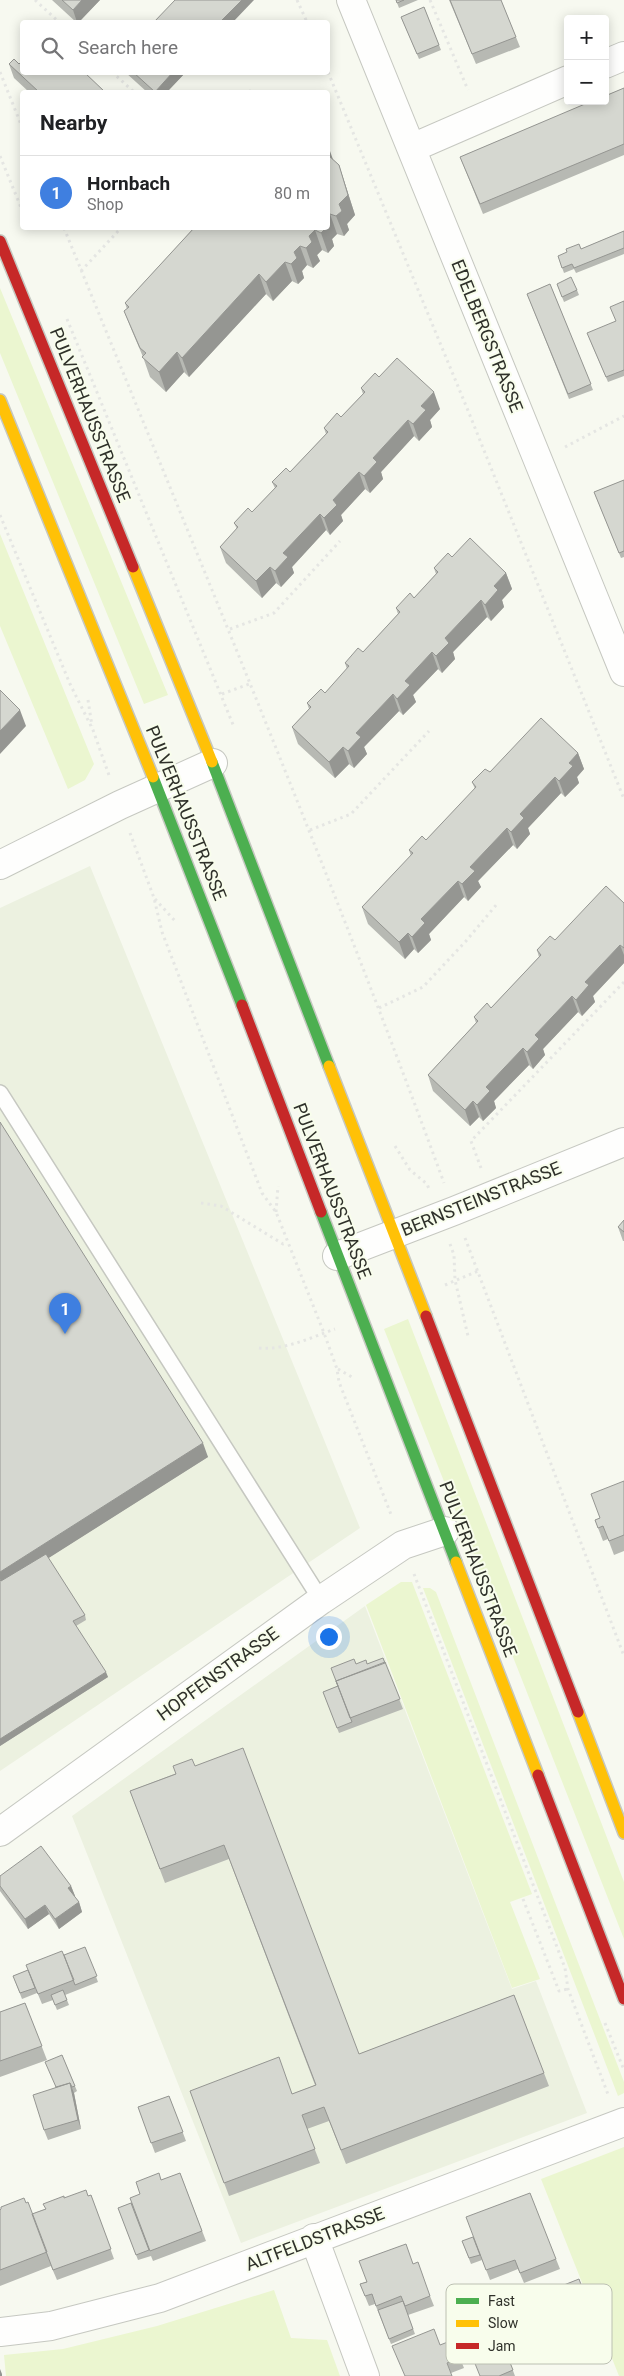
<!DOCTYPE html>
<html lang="en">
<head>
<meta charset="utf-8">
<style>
	:root { --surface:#fff; --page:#f2f2f2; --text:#202124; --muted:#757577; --line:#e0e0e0; --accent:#75776f }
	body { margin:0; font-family:Roboto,sans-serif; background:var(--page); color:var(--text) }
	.controls { position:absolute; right:15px; top:15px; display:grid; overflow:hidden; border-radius:5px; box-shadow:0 2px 12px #0003 }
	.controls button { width:45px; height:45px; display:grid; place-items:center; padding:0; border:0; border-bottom:1px solid var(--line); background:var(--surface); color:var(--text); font:25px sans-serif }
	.you { position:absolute; left:328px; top:1636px; width:18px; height:18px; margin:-12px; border:4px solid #fff; border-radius:50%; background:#1a73e8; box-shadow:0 0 0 8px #1a73e833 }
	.badge { display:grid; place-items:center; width:32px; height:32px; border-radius:50%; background:var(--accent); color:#fff; font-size:16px; font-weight:700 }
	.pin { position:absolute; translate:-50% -41px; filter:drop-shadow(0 1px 2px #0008) }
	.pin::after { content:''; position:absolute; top:26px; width:18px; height:15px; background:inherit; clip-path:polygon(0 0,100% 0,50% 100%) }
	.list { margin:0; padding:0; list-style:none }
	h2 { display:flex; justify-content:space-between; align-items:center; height:65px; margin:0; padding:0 20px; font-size:21px }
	h2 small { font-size:16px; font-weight:400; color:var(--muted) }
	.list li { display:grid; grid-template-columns:32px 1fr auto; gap:15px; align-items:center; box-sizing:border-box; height:75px; padding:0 20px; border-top:1px solid var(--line) }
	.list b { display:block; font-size:19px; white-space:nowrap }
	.list p { margin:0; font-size:16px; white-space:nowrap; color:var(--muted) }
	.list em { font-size:16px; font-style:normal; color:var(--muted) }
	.icon { flex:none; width:28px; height:28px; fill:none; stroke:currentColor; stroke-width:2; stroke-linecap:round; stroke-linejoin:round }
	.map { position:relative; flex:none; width:624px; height:2376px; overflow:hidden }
	.search { position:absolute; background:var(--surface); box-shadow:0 2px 12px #0003; left:20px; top:20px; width:310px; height:55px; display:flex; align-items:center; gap:12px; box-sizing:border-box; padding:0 18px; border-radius:5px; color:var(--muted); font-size:19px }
	.panel { position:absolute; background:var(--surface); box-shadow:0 2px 12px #0003; left:20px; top:90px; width:310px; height:140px; border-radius:5px }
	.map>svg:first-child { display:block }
	.built { fill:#ecf1e0 }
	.green { fill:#ebf6d0 }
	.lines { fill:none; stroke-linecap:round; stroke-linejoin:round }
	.lane-casing { stroke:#c6c8c1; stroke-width:18 }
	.street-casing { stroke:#c6c8c1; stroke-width:30 }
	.fast-casing { stroke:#c6c8c1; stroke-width:14 }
	.slow-casing { stroke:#c6c8c1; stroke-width:14 }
	.jam-casing { stroke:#c6c8c1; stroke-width:14 }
	.path { stroke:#e5e6e3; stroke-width:3; stroke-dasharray:2.5 4; stroke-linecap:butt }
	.lane { stroke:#fefefd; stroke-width:15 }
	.street { stroke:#fefefd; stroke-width:28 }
	.fast { stroke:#4caf50; stroke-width:11 }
	.slow { stroke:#ffc107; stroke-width:11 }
	.jam { stroke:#c62828; stroke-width:11 }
	.wall { fill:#b7b9b3 }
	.shaded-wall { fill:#959692 }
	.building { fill:#d5d7d0; stroke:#959692 }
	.labels { text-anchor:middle; stroke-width:4; stroke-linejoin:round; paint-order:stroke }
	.street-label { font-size:18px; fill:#2f312a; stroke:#f8fdec }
	.key { fill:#f8fdec; stroke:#bcc0b2; stroke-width:1 }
	.key-label { font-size:14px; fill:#2f312a }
</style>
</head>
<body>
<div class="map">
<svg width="624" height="2376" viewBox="0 0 624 2376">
	<rect width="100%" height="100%" fill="#f7f9f0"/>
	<path class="built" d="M90 866 360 1528 0 1771V908Z
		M365 1606 512 1989 536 1981 587 2113 241 2243 72 1816Z"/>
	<path class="green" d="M0 288 168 695 144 704 0 353Z
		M0 534 94 764 85 780 68 789 0 626Z
		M408 1319 624 1882V1939L384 1329Z
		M401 1582H412L532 1894 510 1902 540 1979 512 1988 366 1605Z
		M423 1588H430L436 1592 624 2082V2093L618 2096Z
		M624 2147V2376H619L541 2179Z
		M274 2290 291 2338 327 2340 340 2376H6L4 2355 63 2349 157 2326Z"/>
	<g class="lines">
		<defs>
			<path id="lane" d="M0 1093 321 1600"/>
			<path id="street" d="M351 0 624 672
				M605 64 624 56
				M412 148 568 80
				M0 865 120 805 213 763
				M337 1256 454 1211 624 1142
				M0 1832 321 1600 403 1545 445 1531
				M314 2238 365 2376
				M0 2332 51 2326 160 2298 624 2122"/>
			<path id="fast" d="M212 762 329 1066
				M153 777 242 1005
				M321 1212 456 1562"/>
			<path id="slow" d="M0 400 153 777
				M133 567 212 762
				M329 1066 426 1316
				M456 1562 538 1775
				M578 1712 624 1833"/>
			<path id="jam" d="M0 241 133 567
				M242 1005 321 1212
				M426 1316 578 1712
				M538 1775 624 1999"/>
		</defs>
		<use href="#lane" class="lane-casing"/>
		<use href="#street" class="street-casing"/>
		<use href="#fast" class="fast-casing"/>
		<use href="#slow" class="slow-casing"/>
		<use href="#jam" class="jam-casing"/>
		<path class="path" d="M35 0 59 22
			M297 0 307 22
			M430 0 468 90
			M0 72 22 127
			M112 72 134 92
			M328 72 469 413 624 799
			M248 92 250 91 252 92
			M0 156 22 210
			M64 228C193 545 326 861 444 1183
			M81 271 121 228
			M67 319 234 727
			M565 447 624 416
			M0 515 70 684 93 730 110 778
			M230 629 274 613 340 541
			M222 694 252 683
			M88 700 92 726
			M310 830 351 814 429 731
			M130 833 154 898 162 932 262 1193 276 1212 324 1333 337 1369 339 1382 392 1517
			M155 899 176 922
			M379 1008 423 987 466 941 497 904
			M395 1146 410 1170 427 1184 429 1189
			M481 1168 471 1141 624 982
			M201 1203 221 1206 283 1244 287 1242
			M276 1212 278 1186
			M465 1238 624 1656
			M450 1244 454 1255 455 1280 468 1336
			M445 1285 478 1271
			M259 1348C285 1350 310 1338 335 1329
			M338 1369 352 1377
			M414 1574 565 1968 568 1989 609 2097
			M523 1899 559 1991 568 1989
			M605 2023 624 2070"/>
		<use href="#lane" class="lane"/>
		<use href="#street" class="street"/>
		<use href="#fast" class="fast"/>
		<use href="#slow" class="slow"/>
		<use href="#jam" class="jam"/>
	</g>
	<path class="wall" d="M52 0H100L79 22H76Z
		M396 0H418L399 8Z
		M449 0H501L520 47 476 64Z
		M424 7 441 50 419 59 401 17Z
		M9 64H19L105 92H29L14 78Z
		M125 72H186L167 92H147Z
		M624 88V155L483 214 460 157Z
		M333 160 339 165 355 215 347 224 349 230 344 236 337 234 332 239 334 246 328 253 322 250 317 255 320 261 313 268 307 265 302 271 304 278 298 284 292 281 273 301 266 294 189 377 184 372 166 392 150 377 143 357 132 331 124 311 127 309 125 303 194 228H328Z
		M624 231V254L576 273 574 269 564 273 558 256 581 249Z
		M550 284 593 390 569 399 527 294Z
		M557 284 577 290 579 295 564 302Z
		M624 301V376L608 382 589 338 616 321Z
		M379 377 440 409 430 420 432 427 419 441 414 436 381 472 383 479 370 493 365 489 341 515 343 521 330 535 326 530 292 567 294 573 281 587 276 583 262 598 226 563 220 547 237 529 234 523 252 512 275 488 272 482 290 472 326 434 324 428 341 417 363 394 361 388Z
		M624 480V557L621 558 594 492Z
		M452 557 506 573 512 589 502 600 504 607 491 621 487 617 453 652 455 659 442 673 438 669 413 695 416 702 403 715 399 711 364 747 367 754 354 768 349 764 335 778 298 744 292 727 309 709 307 703 325 693 347 669 345 663 363 652 398 614 396 608 414 598 436 574 434 568Z
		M578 753 584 769 577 777 579 783 565 797 561 793 528 828 530 834 517 849 513 845 478 881 481 887 468 901 464 897 429 934 431 940 418 953 414 949 405 959 368 924 362 907 411 856 409 850 426 840 475 789 472 782Z
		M624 903V963L593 996 595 1002 582 1016 578 1012 543 1049 545 1055 533 1069 529 1065 494 1101 496 1108 483 1121 479 1117 470 1126 433 1091 428 1075 476 1023 474 1017 491 1008 539 957 537 950Z
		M0 1122 208 1457 48 1558 85 1615 86 1620 76 1626 108 1677 0 1746Z
		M624 1220V1241H623L618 1227Z
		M624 1481V1551L614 1555 608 1539 603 1541 595 1520 600 1518Z
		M383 1658 403 1709 339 1733 323 1692 338 1686 367 1664Z
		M195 1766 359 2054 514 1995 549 2086 346 2164 329 2121 307 2129 320 2163 229 2196 190 2091 292 2094 315 2085 229 1859 165 1883 130 1791Z
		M0 1876 71 1886 75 1896H74L79 1902 82 1912 59 1929 49 1914 28 1929 0 1891Z
		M85 1947 98 1982 65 1995 69 2005 57 2010 53 2000 42 2004 37 1992V1993L22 1999 13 1976Z
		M25 2003 47 2060 0 2077V2012Z
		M62 2055 77 2091 74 2093 81 2129 48 2140 44 2130 55 2088Z
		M169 2096 186 2141 155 2153 138 2107Z
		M180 2173 206 2241 153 2261 151 2256 138 2260 118 2208 131 2203 140 2195 161 2180Z
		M91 2195 114 2259 57 2280 51 2266 0 2286V2210L26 2203 32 2214 45 2209 64 2198 88 2196Z
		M462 2241 556 2259 560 2269 524 2283 518 2269 490 2280 476 2244 482 2260 471 2264Z
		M413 2264 430 2296 434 2306 408 2315 415 2334 391 2344 375 2304 369 2306 360 2284Z
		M579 2279 604 2345 577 2356 567 2329 522 2347 524 2354 509 2360 515 2376H480L496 2328 491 2314Z
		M440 2345 460 2358 464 2368 451 2373Z"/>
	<path class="shaded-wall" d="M82 0H100L79 22H77L73 10Z
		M242 0H254L233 22H220Z
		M173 72H186L167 92H155Z
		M330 151 337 171 328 154Z
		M339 165 355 215 347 224 349 230 344 236 336 216 339 204Z
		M330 214 337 234 332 239 334 246 328 253 321 233 326 228H328V216Z
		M315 230 322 250 317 255 320 261 313 268 306 248 309 236Z
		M300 246 307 265 302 271 304 278 298 284 291 264 294 252Z
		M285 262 292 281 273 301 266 282Z
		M259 274 266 294 189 377 182 358Z
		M177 352 184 372 166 392 159 372Z
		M434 392 440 409 430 420 432 427 419 441 413 424 421 406Z
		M408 420 414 436 381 472 383 479 370 493 364 476 373 458Z
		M359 472 365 489 341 515 343 521 330 535 324 518 333 500Z
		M320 514 326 530 292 567 294 573 281 587 275 571 283 553Z
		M270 567 276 583 262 598 256 581Z
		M506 573 512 589 502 600 504 607 491 621 485 605 494 586Z
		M481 600 487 617 453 652 455 659 442 673 436 656 445 638Z
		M432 652 438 669 413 695 416 702 403 715 397 699 405 681Z
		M393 694 399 711 364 747 367 754 354 768 348 751 356 733Z
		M20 710 26 726 0 754V731Z
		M343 747 349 764 335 778 329 762Z
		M578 753 584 769 577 777 579 783 565 797 559 781 569 763Z
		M555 777 561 793 528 828 530 834 517 849 511 832 520 814Z
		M507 828 513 845 478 881 481 887 468 901 462 884 470 867Z
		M458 881 464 897 429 934 431 940 418 953 412 937 421 919Z
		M408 933 414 949 405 959 399 942Z
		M620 945 624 955V963L593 996 595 1002 582 1016 576 1000 585 982Z
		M572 996 578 1012 543 1049 545 1055 533 1069 527 1052 535 1035Z
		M523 1048 529 1065 494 1101 496 1108 483 1121 477 1105 486 1087Z
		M473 1101 479 1117 470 1126 465 1110Z
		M203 1443 208 1457 3 1587 0 1579V1572Z
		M106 1672 108 1677 0 1746V1739Z
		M71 1886 75 1896 72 1898 68 1888Z
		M79 1902 82 1912 59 1929 55 1919Z
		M45 1905 49 1914 28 1929 25 1919Z
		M70 2083 74 2093 81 2129 78 2120Z
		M0 2369 2 2374V2376H0Z"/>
	<path class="building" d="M62 0H82L73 10Z
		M175 0H242L220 22H154Z
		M396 0H404L397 3Z
		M450 0H501L516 37 472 54Z
		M424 7 439 45 417 54 401 17Z
		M14 59 19 64 22 61V72H84L105 92H39L9 64Z
		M133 72H173L155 92Z
		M624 88V144L480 204 460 157 592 101H605V96Z
		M328 155 339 165 348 195 339 204 342 211 336 216 330 214 328 216Z
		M194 228H326L321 233 315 230 309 236 312 242 306 248 300 246 294 252 297 258 291 264 285 262 266 282 259 274 182 358 177 352 159 372 142 357 146 353 140 348 124 311 129 307 125 303Z
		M624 231V248L574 268 572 264 562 268 558 256 567 252 566 249 579 244 581 249Z
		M571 277 577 290 562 297 557 284Z
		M550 284 591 384 568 394 527 294Z
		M624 301V370L606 377 587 333 616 321 610 307Z
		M397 358 434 392 421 406 426 410 413 424 408 420 373 458 377 462 364 476 359 472 333 500 337 505 324 518 320 514 283 553 288 557 275 571 270 567 256 581 220 547 238 527 234 523 248 508 252 512 277 486 272 482 286 468 290 472 328 432 324 428 337 413 341 417 365 392 361 388 375 373 379 377Z
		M624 480V551L619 553 594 492Z
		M470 538 506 573 494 586 498 590 485 605 481 600 445 638 449 643 436 656 432 652 405 681 410 685 397 699 393 694 356 733 361 737 348 751 343 747 329 762 292 727 311 707 307 703 321 689 325 693 349 666 345 663 358 648 363 652 400 612 396 608 410 593 414 598 438 572 434 568 448 553 452 557Z
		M0 690 20 710 0 731Z
		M541 718 578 753 569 763 573 766 559 781 555 777 520 814 524 818 511 832 507 828 470 867 475 871 462 884 458 881 421 919 425 923 412 937 408 933 399 942 362 907 413 853 409 850 422 836 426 840 476 787 472 782 485 769 490 772Z
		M606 886 624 903V948L620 945 585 982 589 985 576 1000 572 996 535 1035 539 1039 527 1052 523 1048 486 1087 490 1091 477 1105 473 1101 465 1110 428 1075 478 1021 474 1017 487 1003 491 1008 541 955 537 950 550 936 555 940Z
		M0 1122 203 1443 0 1572Z
		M624 1220V1232L618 1227Z
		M624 1481V1535L609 1541 603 1526 598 1528 595 1520 600 1518 591 1494Z
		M46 1554 85 1615 73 1621 106 1672 0 1739V1580L1 1581Z
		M383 1658 385 1663 336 1681 338 1686 331 1668 354 1659 356 1664 366 1660 367 1664Z
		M385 1662 400 1699 350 1718 336 1681Z
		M338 1686 352 1722 337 1728 323 1692Z
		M243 1748 359 2054 514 1995 544 2073 341 2150 324 2107 302 2115 315 2149 224 2183 190 2091 279 2057 292 2094 316 2085 224 1845 160 1869 130 1791 176 1774 173 1766 192 1759 195 1766Z
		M41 1846 71 1886 68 1888 79 1902 55 1919 45 1905 25 1919 0 1886V1876Z
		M85 1947 97 1976 75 1985 64 1955Z
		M62 1951 74 1980 38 1994 26 1965Z
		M28 1970 35 1988 20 1993 13 1976Z
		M63 1990 67 2000 55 2005 51 1995Z
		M25 2003 42 2046 0 2061V2012Z
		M62 2055 75 2086 72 2087 70 2083 56 2087 45 2062Z
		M70 2083 78 2120 44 2130 33 2095Z
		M169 2096 183 2132 151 2143 138 2107Z
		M159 2173 161 2180 180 2173 202 2231 150 2251 130 2198 140 2194 136 2182Z
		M86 2190 88 2196 91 2195 111 2249 53 2270 32 2214 46 2209 43 2204 64 2196V2198Z
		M530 2193 556 2259 520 2273 515 2260 486 2270 466 2217Z
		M24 2198 26 2203 28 2202 47 2252 0 2270V2210L1 2209V2207Z
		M131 2203 149 2250 136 2255 118 2208Z
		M473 2237 480 2255 469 2258 462 2241Z
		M406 2244 413 2264 418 2262 430 2296 405 2306 401 2296 376 2306 372 2294 365 2296 360 2284 367 2282 359 2261Z
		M579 2279 590 2309 518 2337 521 2344 505 2350 513 2370 499 2376H480L472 2356 489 2350 482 2334 497 2328 491 2314Z
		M403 2301 413 2329 389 2339 378 2310Z
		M434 2329 440 2345 453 2340 460 2358 447 2363 452 2376H405L392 2346Z"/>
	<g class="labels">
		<g class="street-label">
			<text transform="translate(487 336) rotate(68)" y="6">EDELBERGSTRASSE</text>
			<text transform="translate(90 415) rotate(68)" y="6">PULVERHAUSSTRASSE</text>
			<text transform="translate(186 813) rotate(68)" y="6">PULVERHAUSSTRASSE</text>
			<text transform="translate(332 1191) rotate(69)" y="6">PULVERHAUSSTRASSE</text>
			<text transform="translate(481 1199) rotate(-22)" y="6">BERNSTEINSTRASSE</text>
			<text transform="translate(478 1569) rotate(69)" y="6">PULVERHAUSSTRASSE</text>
			<text transform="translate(218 1674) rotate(-36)" y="6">HOPFENSTRASSE</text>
			<text transform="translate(315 2239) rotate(-21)" y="6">ALTFELDSTRASSE</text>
		</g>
	</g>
	<rect x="446" y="2284" width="166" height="80" rx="8" class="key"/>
	<rect x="456" y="2298" width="23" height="6" fill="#4caf50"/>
	<rect x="456" y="2320" width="23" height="7" fill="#ffc107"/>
	<rect x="456" y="2343" width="23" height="6" fill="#c62828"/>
	<g class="key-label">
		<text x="488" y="2306">Fast</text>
		<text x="488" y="2328">Slow</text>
		<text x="488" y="2351">Jam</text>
	</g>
</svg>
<div class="controls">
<button>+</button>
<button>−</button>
</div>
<div class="you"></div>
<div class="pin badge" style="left:65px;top:1334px;background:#3f7fe0">1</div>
<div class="search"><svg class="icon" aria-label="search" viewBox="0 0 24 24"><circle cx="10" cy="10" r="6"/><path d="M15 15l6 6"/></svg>Search here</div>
<section class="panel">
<h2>Nearby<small></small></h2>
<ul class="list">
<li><span class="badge" style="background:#3f7fe0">1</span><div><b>Hornbach</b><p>Shop</p></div><em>80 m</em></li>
</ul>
</section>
</div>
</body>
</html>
